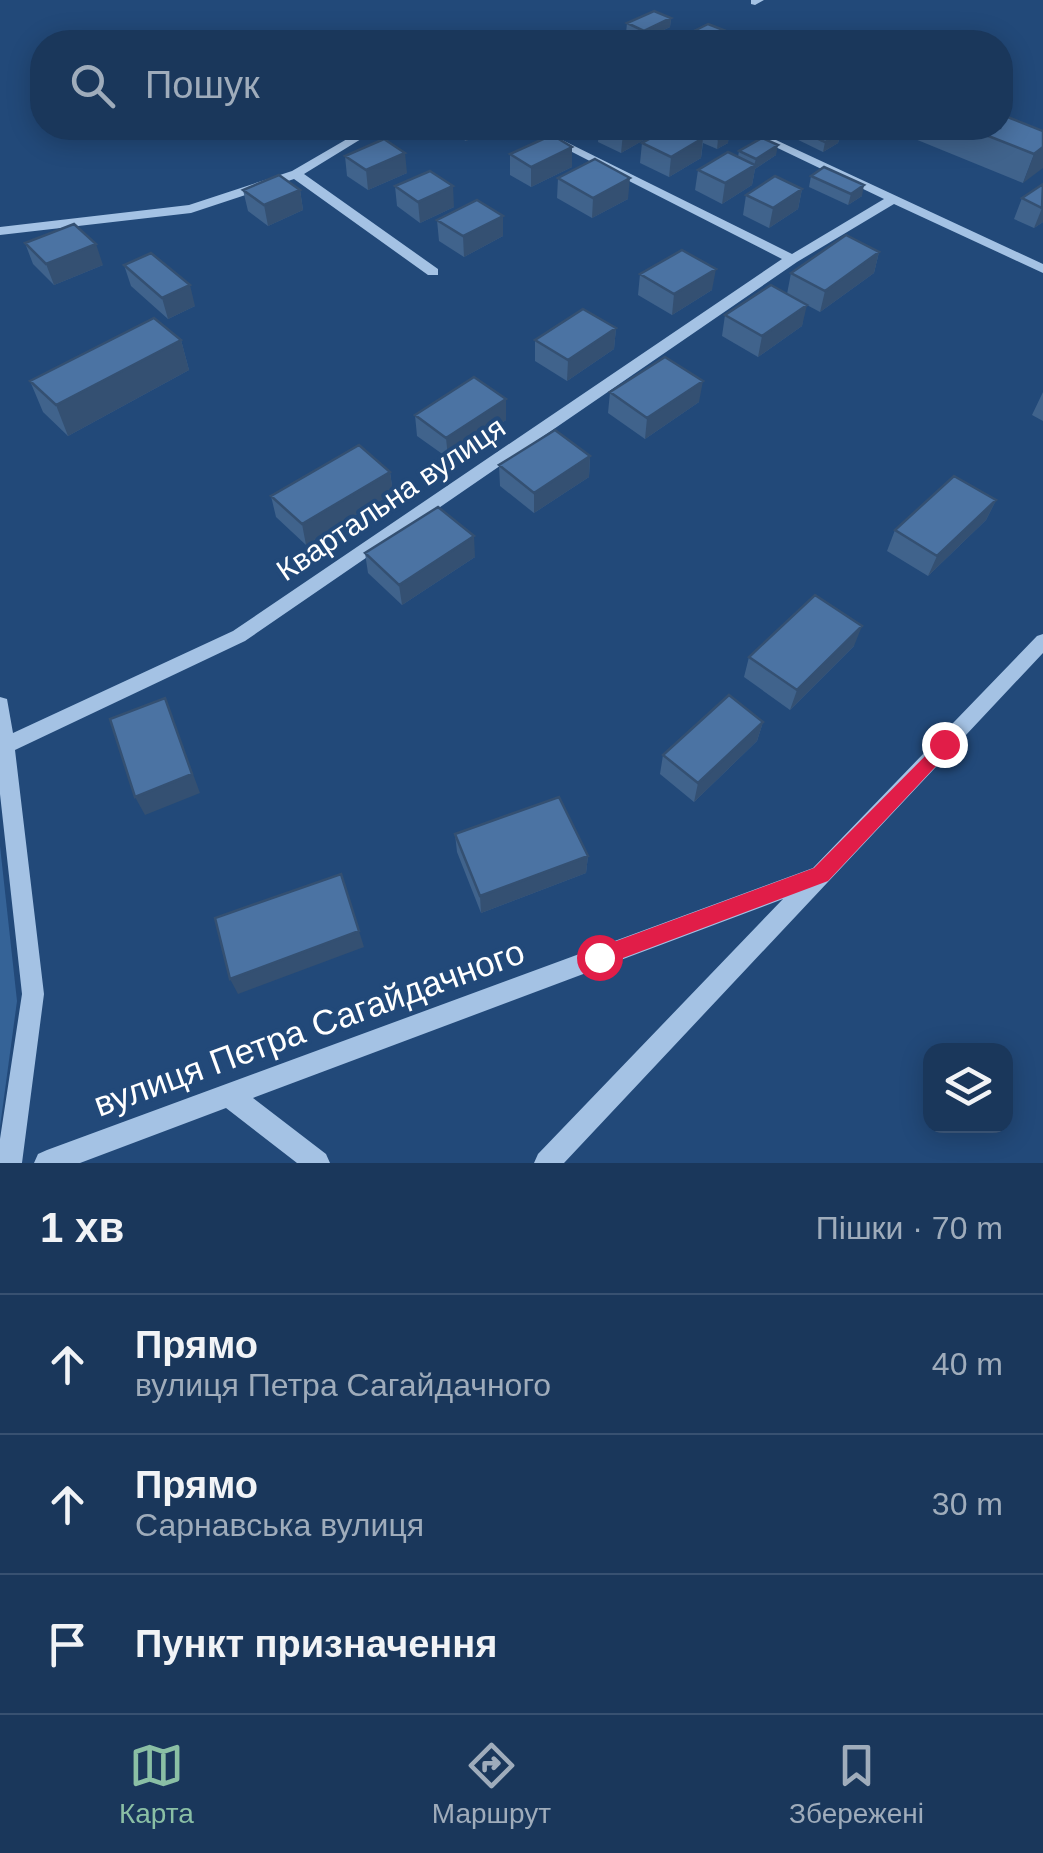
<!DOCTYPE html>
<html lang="uk">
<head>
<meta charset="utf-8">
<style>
	:root { --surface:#1a375b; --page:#274264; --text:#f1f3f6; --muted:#9facbb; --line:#385171; --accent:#8abfa5 }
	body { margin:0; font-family:Helvetica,sans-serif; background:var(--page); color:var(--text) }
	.controls { position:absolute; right:30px; bottom:30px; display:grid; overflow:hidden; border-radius:20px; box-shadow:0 5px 25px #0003 }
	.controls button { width:90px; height:90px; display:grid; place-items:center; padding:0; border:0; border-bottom:2px solid var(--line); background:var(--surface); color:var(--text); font:50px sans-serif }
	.stop { position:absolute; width:30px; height:30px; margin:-22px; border:8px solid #e11d48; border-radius:50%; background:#fff }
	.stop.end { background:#e11d48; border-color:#fff; box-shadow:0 2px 10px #0008 }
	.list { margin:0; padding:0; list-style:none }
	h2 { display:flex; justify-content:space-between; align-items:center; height:130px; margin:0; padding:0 40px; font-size:42px }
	h2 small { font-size:32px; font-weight:400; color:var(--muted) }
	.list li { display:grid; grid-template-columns:65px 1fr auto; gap:30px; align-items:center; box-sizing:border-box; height:140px; padding:0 40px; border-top:2px solid var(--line) }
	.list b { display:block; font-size:38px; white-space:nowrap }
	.list p { margin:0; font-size:32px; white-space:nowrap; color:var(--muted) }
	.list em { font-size:32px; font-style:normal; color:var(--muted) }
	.icon { flex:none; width:55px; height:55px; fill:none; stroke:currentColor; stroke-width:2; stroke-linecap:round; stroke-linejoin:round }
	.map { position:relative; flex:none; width:1043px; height:1163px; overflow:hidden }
	.search { position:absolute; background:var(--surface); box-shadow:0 5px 25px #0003; left:30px; right:30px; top:30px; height:110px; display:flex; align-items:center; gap:25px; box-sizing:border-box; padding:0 35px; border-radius:40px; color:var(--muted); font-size:38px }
	.sheet { height:550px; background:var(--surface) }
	nav { display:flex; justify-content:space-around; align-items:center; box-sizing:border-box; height:140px; border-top:2px solid var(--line); background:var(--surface); font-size:28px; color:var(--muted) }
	nav a { display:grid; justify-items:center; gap:5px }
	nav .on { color:var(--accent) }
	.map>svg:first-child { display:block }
	.green { fill:#356397 }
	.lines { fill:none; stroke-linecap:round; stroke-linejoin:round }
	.minor { fill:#a4c2e4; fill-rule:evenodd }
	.wall { fill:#40638c }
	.shaded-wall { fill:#345072 }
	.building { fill:#4b73a3; stroke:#345072; stroke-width:2.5 }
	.route { fill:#e11d48 }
	.labels { text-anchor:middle; stroke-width:8; stroke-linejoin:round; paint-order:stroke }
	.street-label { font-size:30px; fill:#fff; stroke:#224979 }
	.near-street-label { font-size:35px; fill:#fff; stroke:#224979 }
</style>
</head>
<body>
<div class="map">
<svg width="1043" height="1163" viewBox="0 0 1043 1163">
	<rect width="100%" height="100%" fill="#224979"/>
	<path class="green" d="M0 846 17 1001 0 1127Z"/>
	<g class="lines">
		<path class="minor" d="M751 0H764L755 5 751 4Z
			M366 128H379L304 174 438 269V275H428L294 179 191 213 0 235V227L189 205 292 171Z
			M525 128H538L792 254 884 199 736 128H750L1043 264V273L894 204 797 262 245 641 15 750 44 994 22 1163H0V1139L22 994 0 794V697L7 699 13 733 233 631 782 259Z
			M1043 634V653L564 1163H534L538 1154 783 899 253 1098 326 1154 330 1163H297L226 1108 80 1163H34L38 1154 47 1150 813 868 1037 636Z"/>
	</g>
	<path class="wall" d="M671 18 670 27 643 40 626 33 627 23Z
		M684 36 754 42H684Z
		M446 128H491L466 141 446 130Z
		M599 128H657L656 133 621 153 598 142Z
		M694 128 729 132 728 143 717 149 703 143 701 158 669 177 640 163 642 143 693 133Z
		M787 128H829L841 133 838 143 823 152 786 134Z
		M888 128H1000L1043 131 1023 183Z
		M572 147V167L531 187 510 175V154Z
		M739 151 776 155 755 169 752 185 722 204 695 190 698 170 738 157Z
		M345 156 407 173 368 190 347 176Z
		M811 176 862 196 848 205 809 187Z
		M558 178 628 199 592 218 557 198Z
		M1043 184V222L1034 228 1014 219 1022 198Z
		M395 186 454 207 420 223 397 206Z
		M802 189 798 209 769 228 743 215 746 195Z
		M243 190H300L303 210 268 226 248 211Z
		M437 220 503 236 464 257 439 241Z
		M25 243 103 265 54 285 33 264Z
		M879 252 874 273 820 312 805 304 802 326 758 357 722 336 725 315 787 294 791 273Z
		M124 265 195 306 168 319 131 286Z
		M640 274 712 290 672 315 638 295Z
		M616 328 614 349 567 381 535 361V340Z
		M181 340 189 370 68 436 43 412 30 381Z
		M610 392 699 402 645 439 608 413Z
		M1043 392V421L1032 415Z
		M506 399V420L448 458 417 436 415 415Z
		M590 456 589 477 534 513 500 486 499 465Z
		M390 472 393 493 306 545 276 517 271 496Z
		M996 500 986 520 928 576 887 551 895 530Z
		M365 553 475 557 402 605 368 573Z
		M854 646 790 710 744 677 749 657Z
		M763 722 757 741 694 802 660 774 663 755Z
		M455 834 588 856 586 873 481 913 457 852Z"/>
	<path class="shaded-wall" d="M671 18 670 27 643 40 644 31Z
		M471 128H491L466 141 465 130Z
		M633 128H657L656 133 621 153 623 133Z
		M729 132 728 143 717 149 718 139Z
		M841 133 838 143 823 152 825 142Z
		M703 138 701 158 669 177 671 157Z
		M778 145 776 155 755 169 752 185 722 204 725 183 754 165 756 159Z
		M572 147V167L531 187V167Z
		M1043 147V168L1023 183 1034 154Z
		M405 153 407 173 368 190 366 170Z
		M630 178 628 199 592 218 593 198Z
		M864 185 862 196 848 205 851 194Z
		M453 186 454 207 420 223 418 202Z
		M802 189 798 209 769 228 773 208Z
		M300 190 303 210 268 226 264 205Z
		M1043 207V222L1034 228 1042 208Z
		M503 216V236L464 257 463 236Z
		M96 244 103 265 54 285 46 264Z
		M879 252 874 273 820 312 825 291Z
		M716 269 712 290 672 315 674 294Z
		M190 285 195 306 168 319 162 298Z
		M807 305 802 326 758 357 762 336Z
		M616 328 614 349 567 381 568 360Z
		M181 340 189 370 68 436 56 405Z
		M703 381 699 402 645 439 647 418Z
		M506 399V420L448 458 446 438Z
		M590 456 589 477 534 513V493Z
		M390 472 393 493 306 545 302 524Z
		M996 500 986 520 928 576 937 556Z
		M474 536 475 557 402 605 399 585Z
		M862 626 854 646 790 710 797 690Z
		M165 698 200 793 145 815 135 797Z
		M763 722 757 741 694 802 698 783Z
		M588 856 586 873 481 913 480 896Z
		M359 931 364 947 238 994 230 979Z"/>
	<path class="building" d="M654 11 671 18 644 31 627 23Z
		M708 24 754 42H700L684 36Z
		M1000 114 1043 131V147L1034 154 968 128H1000Z
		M612 128H633L623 133Z
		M669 128H681L703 138 671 157 642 143Z
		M694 128H719L729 132 718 139Z
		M795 128H829L841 133 825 142Z
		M552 135 572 147 531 167 510 154Z
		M762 138 778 145 756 159 739 151Z
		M384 139 405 153 366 170 345 156Z
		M728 152 755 165 725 183 698 170Z
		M595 159 630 178 593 198 558 178Z
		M824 167 864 185 851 194 811 176Z
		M430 171 453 186 418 202 395 186Z
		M279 175 300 190 264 205 243 190Z
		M775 176 802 189 773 208 746 195Z
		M1043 184 1042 208 1022 198Z
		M477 200 503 216 463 236 437 220Z
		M74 224 96 244 46 264 25 243Z
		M846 235 879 252 825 291 791 273Z
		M682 250 716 269 674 294 640 274Z
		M151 253 190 285 162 298 124 265Z
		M771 285 807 305 762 336 725 315Z
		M583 309 616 328 568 360 535 340Z
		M154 318 181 340 56 405 30 381Z
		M665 357 703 381 647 418 610 392Z
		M474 377 506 399 446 438 415 415Z
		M555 430 590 456 534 493 499 465Z
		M359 445 390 472 302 524 271 496Z
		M954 476 996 500 937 556 895 530Z
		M438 507 474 536 399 585 365 553Z
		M815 595 862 626 797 690 749 657Z
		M729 695 763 722 698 783 663 755Z
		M165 698 192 774 135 797 110 719Z
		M559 797 588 856 480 896 455 834Z
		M341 874 359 931 230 979 215 918Z"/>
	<path class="route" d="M944 737 951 739V750L828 881 599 967 592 964V950L814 868Z"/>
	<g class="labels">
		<g class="street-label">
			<text transform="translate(391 499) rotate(-34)" y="10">Квартальна вулиця</text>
		</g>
		<g class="near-street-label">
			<text transform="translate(309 1028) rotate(-20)" y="12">вулиця Петра Сагайдачного</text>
		</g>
	</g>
</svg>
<div class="controls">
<button><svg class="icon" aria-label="layers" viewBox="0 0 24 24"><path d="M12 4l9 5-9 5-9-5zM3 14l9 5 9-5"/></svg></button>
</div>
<div class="stop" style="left:599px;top:957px"></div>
<div class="stop end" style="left:944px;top:744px"></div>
<div class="search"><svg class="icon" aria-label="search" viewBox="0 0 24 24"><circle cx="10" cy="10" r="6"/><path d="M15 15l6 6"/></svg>Пошук</div>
</div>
<section class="sheet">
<h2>1 хв<small>Пішки · 70 m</small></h2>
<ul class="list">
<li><svg class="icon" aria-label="ahead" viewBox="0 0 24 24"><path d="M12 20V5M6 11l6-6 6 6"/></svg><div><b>Прямо</b><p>вулиця Петра Сагайдачного</p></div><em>40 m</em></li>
<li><svg class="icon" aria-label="ahead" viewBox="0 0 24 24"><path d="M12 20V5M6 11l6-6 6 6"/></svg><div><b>Прямо</b><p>Сарнавська вулиця</p></div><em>30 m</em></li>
<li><svg class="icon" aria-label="arrive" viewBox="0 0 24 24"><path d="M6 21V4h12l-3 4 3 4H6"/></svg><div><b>Пункт призначення</b></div></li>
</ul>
</section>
<nav>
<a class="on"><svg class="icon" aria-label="map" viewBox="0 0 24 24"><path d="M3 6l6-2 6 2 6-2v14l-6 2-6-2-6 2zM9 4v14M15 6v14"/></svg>Карта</a>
<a><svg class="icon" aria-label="directions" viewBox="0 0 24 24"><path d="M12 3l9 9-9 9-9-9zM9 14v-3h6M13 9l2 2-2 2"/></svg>Маршрут</a>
<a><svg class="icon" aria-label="saved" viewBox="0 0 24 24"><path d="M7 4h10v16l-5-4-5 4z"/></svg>Збережені</a>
</nav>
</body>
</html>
